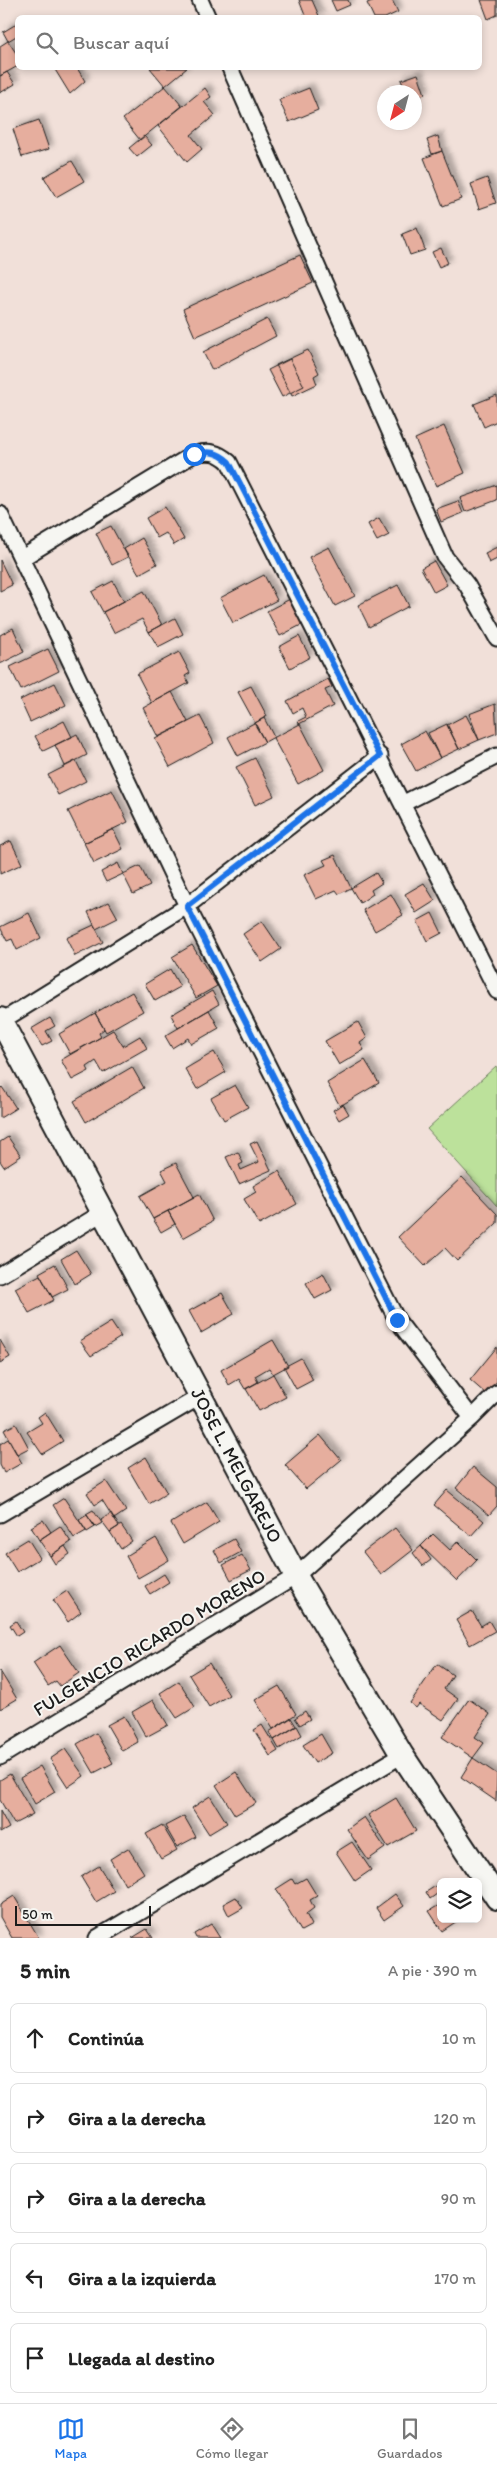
<!DOCTYPE html>
<html lang="es">
<head>
<meta charset="utf-8">
<style>
	:root { --surface:#fff; --page:#f2f2f2; --text:#222; --muted:#767676; --line:#e0e0e0; --accent:#1a73e8 }
	body { margin:0; font-family:Itim,sans-serif; background:var(--page); color:var(--text) }
	.controls { position:absolute; right:15px; bottom:15px; display:grid; overflow:hidden; border-radius:8px; box-shadow:0 2px 8px #0003 }
	.controls button { width:45px; height:45px; display:grid; place-items:center; padding:0; border:0; border-bottom:1px solid var(--line); background:var(--surface); color:var(--text); font:25px sans-serif }
	.compass { position:absolute; left:377px; top:85px; width:45px; height:45px; border-radius:50%; background:var(--surface); box-shadow:0 2px 8px #0003; rotate:216deg }
	.scale { position:absolute; left:15px; bottom:12px; width:136px; box-sizing:border-box; padding-left:5px; border:2px solid #1c1c1c; border-top:0; font-size:14px; line-height:18px; white-space:nowrap; color:#1c1c1c; -webkit-text-stroke:4px #f6f6f2; paint-order:stroke }
	.stop { position:absolute; width:15px; height:15px; margin:-11px; border:4px solid #1a73e8; border-radius:50%; background:#fff }
	.stop.end { background:#1a73e8; border-color:#fff; box-shadow:0 1px 5px #0008 }
	.list { margin:0; padding:0; list-style:none }
	h2 { display:flex; justify-content:space-between; align-items:center; height:65px; margin:0; padding:0 20px; font-size:21px }
	h2 small { font-size:16px; font-weight:400; color:var(--muted) }
	.list li { display:grid; grid-template-columns:32px 1fr auto; gap:15px; align-items:center; box-sizing:border-box; height:70px; margin:0 10px 10px; padding:0 10px; border:1px solid var(--line); border-radius:8px }
	.list b { display:block; font-size:19px; white-space:nowrap }
	.list em { font-size:16px; font-style:normal; color:var(--muted) }
	.icon { flex:none; width:28px; height:28px; fill:none; stroke:currentColor; stroke-width:2; stroke-linecap:round; stroke-linejoin:round }
	.map { position:relative; flex:none; width:497px; height:1938px; overflow:hidden }
	.search { position:absolute; background:var(--surface); box-shadow:0 2px 8px #0003; left:15px; right:15px; top:15px; height:55px; display:flex; align-items:center; gap:12px; box-sizing:border-box; padding:0 18px; border-radius:8px; color:var(--muted); font-size:19px }
	.sheet { height:465px; background:var(--surface) }
	nav { display:flex; justify-content:space-around; align-items:center; box-sizing:border-box; height:70px; border-top:1px solid var(--line); background:var(--surface); font-size:14px; color:var(--muted) }
	nav a { display:grid; justify-items:center; gap:2px }
	nav .on { color:var(--accent) }
	.map>svg:first-child { display:block }
	.green { fill:#bce19b; stroke:#6c7e5c }
	.building { fill:#e6ae9e; stroke:#1c1c1c; filter:url(#shadow) }
	.lines { fill:none; stroke-linecap:round; stroke-linejoin:round }
	.street-casing { stroke:#1c1c1c; stroke-width:19 }
	.secondary-casing { stroke:#1c1c1c; stroke-width:26 }
	.street { stroke:#f6f6f2; stroke-width:15 }
	.secondary { stroke:#f6f6f2; stroke-width:22 }
	.route { stroke:#1a73e8; stroke-width:6 }
	.labels { text-anchor:middle; stroke-width:4; stroke-linejoin:round; paint-order:stroke }
	.street-label { font-size:19px; fill:#1c1c1c; stroke:#f6f6f2 }
</style>
</head>
<body>
<div class="map">
<svg width="497" height="1938" viewBox="0 0 497 1938">
	<defs>
		<filter id="shadow"><feDropShadow dx="4.5" dy="-4.5" stdDeviation="2.5" flood-color="#0004"/></filter>
	</defs>
	<rect width="100%" height="100%" fill="#f1e0d9"/>
	<filter id="ink" filterUnits="userSpaceOnUse"><feTurbulence type="fractalNoise" baseFrequency=".02" numOctaves="2"/><feDisplacementMap in="SourceGraphic" scale="10" xChannelSelector="R" yChannelSelector="G"/><feConvolveMatrix kernelMatrix="1 2 1 2 8 2 1 2 1" color-interpolation-filters="sRGB"/></filter>
	<g filter="url(#ink)">
		<path class="green" d="M496 1066 497 1068V1206L427 1129Z"/>
		<path class="building" d="M299 0H312L320 18H306Z
			M331 0H348L350 5 336 11Z
			M375 0H392L398 12 385 18H374L367 3Z
			M481 0H497V15L488 19Z
			M18 23V35L8 41 3 32Z
			M8 41 18 56V66L0 76V46Z
			M54 68H77L85 81 70 94Z
			M150 68H187L165 86Z
			M7 72 15 84 0 93V76Z
			M418 74 425 94 414 98V92H406L401 80Z
			M165 86 182 106 140 140 123 119Z
			M205 88 211 97 204 102 215 115 191 135 202 149 187 162 158 126Z
			M309 88 318 110 289 122 279 100Z
			M39 120 49 149 22 157 13 129Z
			M144 136 152 145 137 157 129 148Z
			M438 136 442 151 432 154 427 140Z
			M442 151 461 199 443 206 424 158Z
			M72 161 84 181 56 197 44 177Z
			M487 178 496 203 479 209 471 184Z
			M417 228 425 250 410 255 402 234Z
			M441 248 448 263 439 267 432 252Z
			M300 255 313 283 195 337 183 309Z
			M267 319 276 336 212 370 203 352Z
			M308 350 319 373 314 376 317 384 292 396 276 365Z
			M290 359 304 386 282 397 268 370Z
			M497 395V421L484 427 474 404Z
			M444 426 465 473 436 486 415 439Z
			M497 485V500L465 512 460 498Z
			M458 501 463 513 441 522 436 509Z
			M165 507 184 539 174 545 166 533 157 538 146 518Z
			M379 518 389 535 377 541 368 524Z
			M111 526 128 557 112 565 96 533Z
			M142 538 157 564 139 574 124 549Z
			M329 547 355 596 335 606 309 557Z
			M497 547V559L489 563 485 553Z
			M0 560 12 585 0 591Z
			M434 561 447 585 434 592 421 568Z
			M264 575 277 600 233 623 220 598Z
			M113 581 124 601 103 612 92 592Z
			M398 585 409 606 369 627 358 605Z
			M144 591 162 625 149 632 142 619 114 633 103 612Z
			M290 599 303 624 280 636 267 611Z
			M175 618 183 634 158 647 149 632Z
			M13 628 24 652 0 664V635Z
			M299 636 310 657 290 668 279 647Z
			M48 649 59 671 21 690 10 667Z
			M179 652 190 673 185 676 189 683 152 703 137 674Z
			M328 679 332 687 325 690 333 706 299 724 298 721 306 717 302 708 293 713 287 701Z
			M55 683 66 705 30 722 20 700Z
			M251 686 267 716 255 723 238 692Z
			M172 692 188 722 158 737 143 708Z
			M495 704 497 733 479 740 469 714Z
			M466 715 479 740 459 749 447 725Z
			M200 716 214 743 170 767 155 739Z
			M264 718 274 737 265 742 255 723Z
			M64 721 72 737 43 751 35 736Z
			M254 723 265 742 238 756 228 737Z
			M300 724 324 770 298 784 273 738Z
			M447 724 459 749 440 758 428 733Z
			M425 731 440 758 416 771 401 744Z
			M77 734 87 755 65 766 55 745Z
			M255 758 274 796 255 805 236 767Z
			M76 761 86 781 58 795 48 775Z
			M112 790 128 822 84 843 68 811Z
			M113 829 123 849 94 863 84 843Z
			M11 841 22 864 0 874V846Z
			M335 855 351 888 339 894 336 890 316 899 304 875 326 865 323 860Z
			M118 863 123 874 106 882 101 872Z
			M140 866 150 886 133 894 123 874Z
			M376 873 382 883 371 890 373 894 360 903 351 888Z
			M424 883 435 901 416 913 405 894Z
			M391 894 403 915 375 931 363 910Z
			M109 902 118 918 96 929 88 912Z
			M29 913 41 938 17 950 12 939 7 941 0 927Z
			M432 913 442 933 427 941 417 921Z
			M262 921 281 949 262 962 243 934Z
			M94 925 103 942 75 956 66 938Z
			M192 945 217 986 196 998 172 957Z
			M170 969 180 987 155 1001 145 984Z
			M212 991 219 1004 178 1028 171 1015Z
			M132 992 143 1011 106 1032 95 1013Z
			M209 1010 219 1028 191 1044 188 1038 172 1048 165 1036Z
			M95 1013 104 1029 99 1033 101 1037 70 1054 59 1034Z
			M50 1018 55 1026 46 1031 52 1041 42 1046 31 1029Z
			M358 1022 367 1038 360 1043 364 1050 339 1065 325 1041Z
			M113 1030 123 1046 140 1036 147 1048 103 1073 96 1061 87 1067 89 1071 72 1080 61 1060Z
			M214 1052 226 1072 197 1089 185 1069Z
			M365 1060 379 1083 340 1106 327 1083Z
			M132 1067 144 1088 86 1122 74 1101Z
			M235 1085 248 1107 224 1120 211 1098Z
			M2 1087 16 1108 0 1118V1089Z
			M343 1104 349 1114 339 1120 333 1110Z
			M8 1137 21 1156 4 1167 0 1161V1142Z
			M257 1141 271 1170 239 1184 226 1157 238 1152 243 1163 239 1165 241 1170 259 1162 250 1144Z
			M176 1163 194 1197 153 1219 140 1196 167 1181 161 1170Z
			M279 1171 297 1204 259 1225 244 1199 256 1192 253 1186Z
			M462 1177 497 1214V1223L457 1261 445 1248 425 1266 398 1237Z
			M199 1194 213 1221 183 1238 168 1211Z
			M168 1211 175 1224 161 1232 153 1219Z
			M76 1250 91 1274 75 1284 61 1259Z
			M55 1264 68 1289 52 1297 39 1273Z
			M323 1273 332 1290 315 1299 306 1283Z
			M40 1275 54 1300 29 1313 15 1288Z
			M222 1293 234 1314 201 1333 189 1311Z
			M111 1322 121 1337 91 1356 80 1341Z
			M0 1340 10 1357 0 1363Z
			M273 1340 288 1366 273 1374 269 1368 255 1376 258 1382 245 1389 239 1379 229 1385 221 1370Z
			M497 1347V1381L486 1394 470 1380Z
			M301 1358 313 1380 296 1389 284 1367Z
			M273 1374 286 1397 259 1411 246 1389Z
			M45 1412 63 1441 42 1454 27 1432 42 1423 38 1417Z
			M16 1424 29 1448 17 1454 4 1430Z
			M320 1435 341 1460 306 1489 285 1465Z
			M8 1439 22 1463 4 1473 0 1465V1444Z
			M146 1457 167 1493 149 1504 128 1468Z
			M473 1467 497 1487V1506L489 1515 456 1488Z
			M106 1481 126 1511 114 1519 102 1500 95 1505 87 1493Z
			M447 1490 484 1521 471 1536 434 1505Z
			M64 1498 86 1531 74 1538 53 1505Z
			M207 1502 219 1522 183 1544 171 1523Z
			M93 1510 102 1523 95 1527 86 1514Z
			M111 1513 119 1526 110 1532 101 1520Z
			M87 1515 95 1527 87 1532 79 1520Z
			M43 1520 51 1532 39 1540 31 1527Z
			M121 1525 132 1541 121 1549 110 1532Z
			M60 1526 71 1542 50 1556 39 1540Z
			M395 1528 413 1550 381 1575 363 1552Z
			M433 1534 450 1550 458 1541 477 1560 457 1581 421 1546Z
			M156 1538 169 1560 138 1578 126 1556Z
			M28 1539 40 1558 17 1572 5 1553Z
			M234 1539 241 1552 221 1563 214 1550Z
			M65 1546 70 1554 55 1564 50 1556Z
			M421 1546 431 1560 423 1566 413 1553Z
			M242 1555 251 1570 231 1580 223 1565Z
			M164 1574 169 1582 150 1594 145 1586Z
			M67 1591 81 1612 68 1622 53 1600Z
			M472 1611 481 1626 489 1621 495 1631 470 1645 456 1620Z
			M16 1621 23 1632 17 1636 10 1625Z
			M60 1645 79 1673 60 1686 56 1681 48 1686 33 1663Z
			M209 1663 229 1695 209 1707 189 1675Z
			M437 1664 453 1675 444 1689 458 1699 443 1720 419 1704 416 1708 410 1703Z
			M0 1671 17 1699 0 1709Z
			M179 1681 195 1707 177 1718 160 1693Z
			M279 1686 296 1714 273 1729 255 1700Z
			M469 1699 490 1714 475 1737 484 1743 473 1758 442 1737Z
			M153 1700 168 1725 146 1737 132 1712Z
			M305 1711 310 1719 300 1725 295 1718Z
			M124 1716 138 1742 122 1751 107 1725Z
			M291 1718 296 1726 274 1740 269 1732Z
			M262 1725 278 1751 270 1756 254 1730Z
			M297 1726 302 1735 279 1749 274 1740Z
			M96 1733 113 1763 94 1773 77 1744Z
			M321 1734 332 1753 315 1763 303 1745Z
			M65 1749 84 1776 68 1787 50 1759Z
			M473 1758 497 1774 496 1801 461 1777Z
			M40 1766 55 1792 35 1804 20 1778Z
			M236 1772 256 1803 235 1815 216 1785Z
			M10 1774 33 1814 14 1824 0 1800V1780Z
			M210 1796 227 1823 209 1834 192 1808Z
			M396 1798 416 1831 388 1847 368 1815Z
			M0 1811 9 1828 0 1833Z
			M184 1816 196 1837 177 1847 165 1826Z
			M364 1817 385 1848 368 1860 347 1829Z
			M162 1825 177 1850 161 1859 146 1834Z
			M352 1842 371 1870 355 1881 336 1852Z
			M128 1848 144 1873 125 1885 110 1859Z
			M99 1866 114 1891 96 1902 81 1877Z
			M306 1878 317 1896 310 1900 314 1908 306 1914 312 1925 301 1931 276 1889 292 1879 295 1884Z
			M439 1884 441 1891 430 1899 426 1892Z
			M395 1894 404 1906 384 1920 376 1908Z
			M14 1896 39 1938H12L0 1917V1905Z
			M236 1897 243 1908 229 1916 223 1904Z
			M441 1904V1919H460L442 1931 429 1911Z
			M211 1924 220 1938H196L194 1934Z
			M147 1929 153 1938H132Z"/>
		<g class="lines">
			<defs>
				<path id="street" d="M200 0 208 18
					M230 68 445 557 467 585 497 638
					M0 514 187 906 397 1320 472 1418
					M22 558 194 454C209 451 217 451 229 462L497 991
					M404 803 497 756
					M0 1022 187 906 380 756
					M0 1275 102 1213
					M0 1514 201 1396
					M0 1757 296 1576 472 1418 497 1393
					M97 1938 402 1755"/>
				<g id="secondary">
					<path id="s1" d="M0 1019 296 1576 402 1755 497 1898"/>
				</g>
			</defs>
			<use href="#street" class="street-casing"/>
			<use href="#secondary" class="secondary-casing"/>
			<use href="#street" class="street"/>
			<use href="#secondary" class="secondary"/>
		</g>
	</g>
	<g class="lines" filter="url(#ink)">
		<path class="route" d="M194 454C209 451 217 451 229 462L380 756 187 906 397 1320"/>
	</g>
	<g class="labels">
		<g class="street-label">
			<text dy="7" stroke="none"><textPath href="#s1" startOffset="505">JOSE L. MELGAREJO</textPath></text>
			<text transform="translate(149 1642) rotate(-31)" y="7">FULGENCIO RICARDO MORENO</text>
		</g>
	</g>
</svg>
<div class="controls">
<button><svg class="icon" aria-label="layers" viewBox="0 0 24 24"><path d="M12 4l9 5-9 5-9-5zM3 14l9 5 9-5"/></svg></button>
</div>
<svg class="compass" viewBox="-18 -18 36 36"><path d="M0-13l5 13h-10z" fill="#e53935"/><path d="M0 13l5-13h-10z" fill="#767676"/></svg>
<div class="scale">50 m</div>
<div class="stop" style="left:194px;top:454px"></div>
<div class="stop end" style="left:397px;top:1320px"></div>
<div class="search"><svg class="icon" aria-label="search" viewBox="0 0 24 24"><circle cx="10" cy="10" r="6"/><path d="M15 15l6 6"/></svg>Buscar aquí</div>
</div>
<section class="sheet">
<h2>5 min<small>A pie · 390 m</small></h2>
<ul class="list">
<li><svg class="icon" aria-label="ahead" viewBox="0 0 24 24"><path d="M12 20V5M6 11l6-6 6 6"/></svg><div><b>Continúa</b></div><em>10 m</em></li>
<li><svg class="icon" aria-label="right" viewBox="0 0 24 24"><path d="M7 20v-9h11M14 6l5 5-5 5"/></svg><div><b>Gira a la derecha</b></div><em>120 m</em></li>
<li><svg class="icon" aria-label="right" viewBox="0 0 24 24"><path d="M7 20v-9h11M14 6l5 5-5 5"/></svg><div><b>Gira a la derecha</b></div><em>90 m</em></li>
<li><svg class="icon" aria-label="left" viewBox="0 0 24 24"><path d="M17 20v-9H6M10 6l-5 5 5 5"/></svg><div><b>Gira a la izquierda</b></div><em>170 m</em></li>
<li><svg class="icon" aria-label="arrive" viewBox="0 0 24 24"><path d="M6 21V4h12l-3 4 3 4H6"/></svg><div><b>Llegada al destino</b></div></li>
</ul>
</section>
<nav>
<a class="on"><svg class="icon" aria-label="map" viewBox="0 0 24 24"><path d="M3 6l6-2 6 2 6-2v14l-6 2-6-2-6 2zM9 4v14M15 6v14"/></svg>Mapa</a>
<a><svg class="icon" aria-label="directions" viewBox="0 0 24 24"><path d="M12 3l9 9-9 9-9-9zM9 14v-3h6M13 9l2 2-2 2"/></svg>Cómo llegar</a>
<a><svg class="icon" aria-label="saved" viewBox="0 0 24 24"><path d="M7 4h10v16l-5-4-5 4z"/></svg>Guardados</a>
</nav>
</body>
</html>
